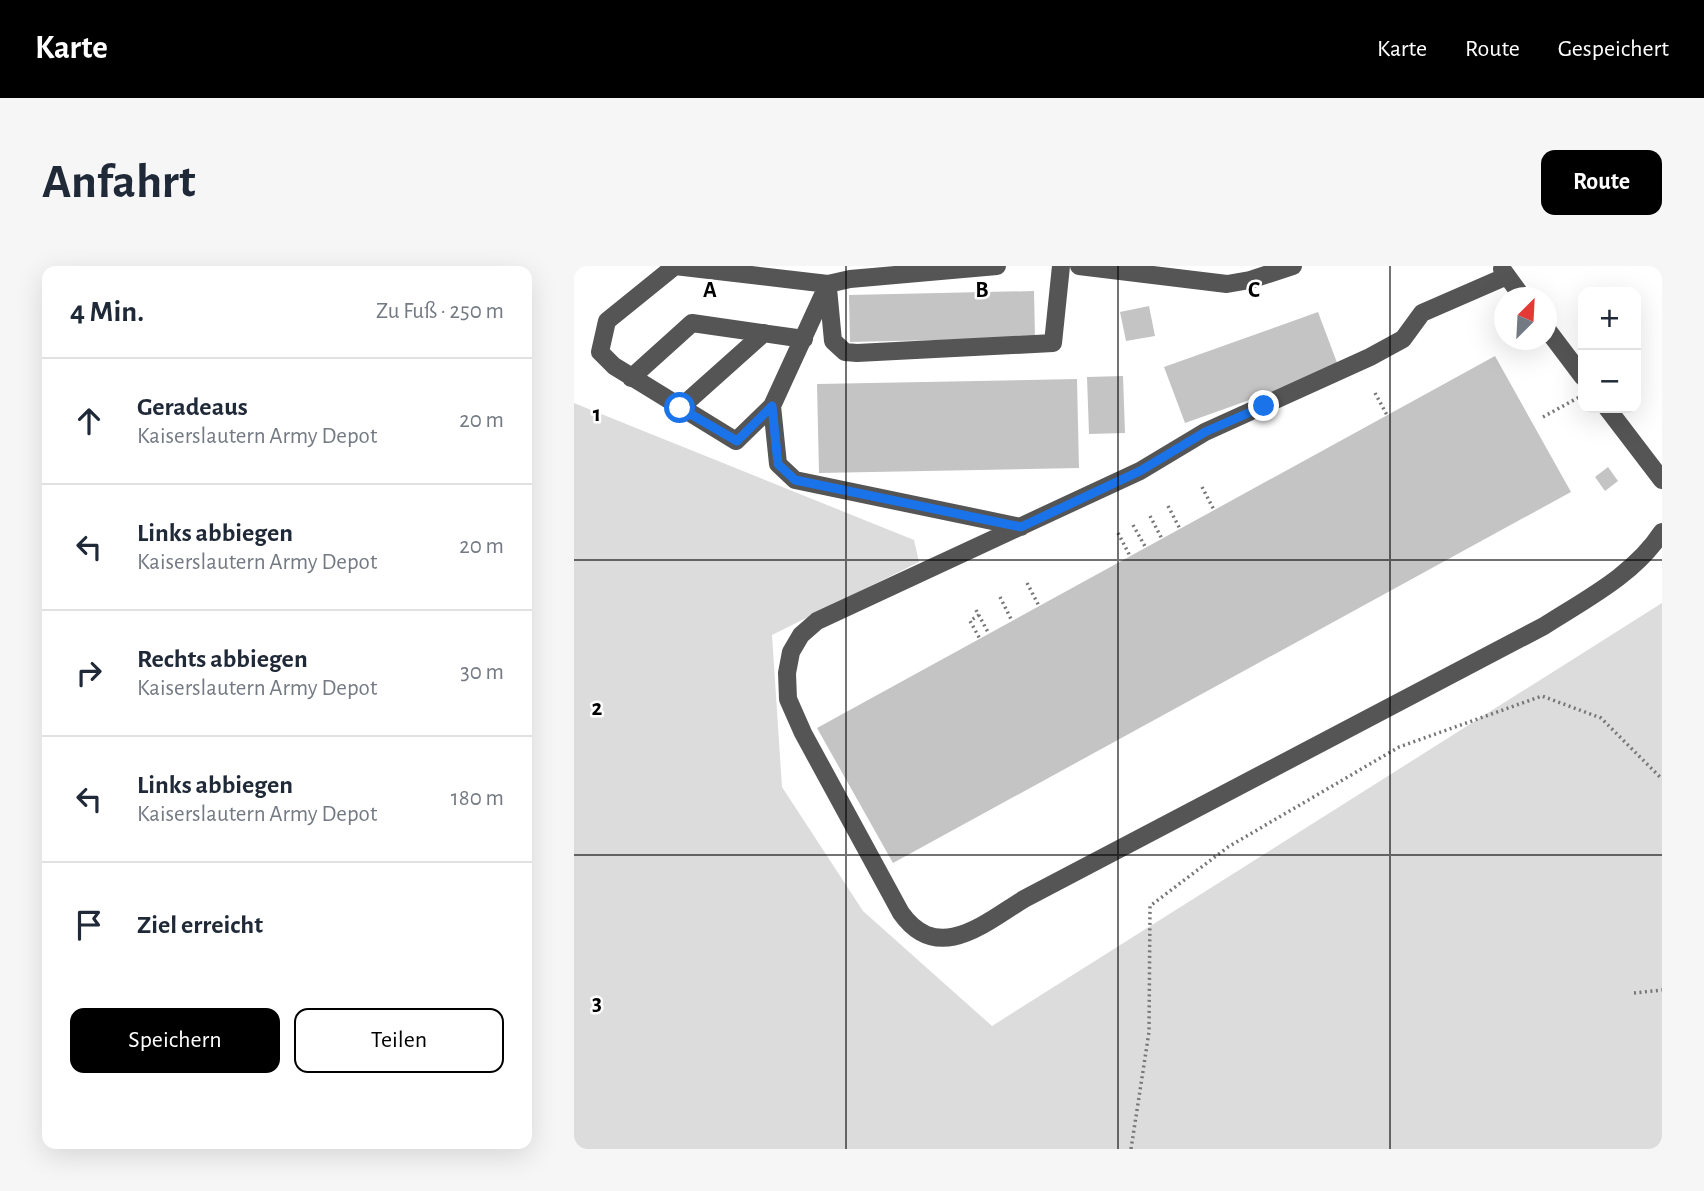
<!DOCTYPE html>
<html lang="de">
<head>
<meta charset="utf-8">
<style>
	:root { --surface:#fff; --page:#f6f6f7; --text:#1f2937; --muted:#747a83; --line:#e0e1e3; --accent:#000 }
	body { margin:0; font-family:"Alegreya Sans",sans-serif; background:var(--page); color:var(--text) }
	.controls { position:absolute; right:21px; top:21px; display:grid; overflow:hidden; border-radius:14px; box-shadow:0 7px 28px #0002 }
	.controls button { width:63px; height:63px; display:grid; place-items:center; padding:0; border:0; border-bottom:2px solid var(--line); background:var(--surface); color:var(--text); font:35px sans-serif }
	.compass { position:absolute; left:920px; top:21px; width:63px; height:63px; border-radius:50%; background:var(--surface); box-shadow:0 7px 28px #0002; rotate:24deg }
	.stop { position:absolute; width:21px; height:21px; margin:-16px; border:5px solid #1a73e8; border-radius:50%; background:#fff }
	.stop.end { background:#1a73e8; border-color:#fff; box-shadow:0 2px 7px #0008 }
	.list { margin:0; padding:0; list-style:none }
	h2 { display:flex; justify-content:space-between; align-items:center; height:91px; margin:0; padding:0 28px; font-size:30px }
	h2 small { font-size:23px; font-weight:400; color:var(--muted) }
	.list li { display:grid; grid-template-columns:46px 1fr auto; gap:21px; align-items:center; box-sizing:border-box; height:126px; padding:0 28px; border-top:2px solid var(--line) }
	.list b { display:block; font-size:26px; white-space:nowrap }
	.list p { margin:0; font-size:23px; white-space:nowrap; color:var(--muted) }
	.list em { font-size:23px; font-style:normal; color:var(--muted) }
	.actions { display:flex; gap:14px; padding:21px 28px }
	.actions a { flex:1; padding:16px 0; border:2px solid var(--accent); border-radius:14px; text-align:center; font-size:24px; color:var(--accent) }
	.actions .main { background:var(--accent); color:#fff }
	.icon { flex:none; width:38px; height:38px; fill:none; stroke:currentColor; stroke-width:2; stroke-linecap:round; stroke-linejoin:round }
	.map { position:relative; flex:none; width:1088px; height:883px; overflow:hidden; border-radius:14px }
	header { display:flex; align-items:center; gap:42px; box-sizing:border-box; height:98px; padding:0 35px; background:var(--accent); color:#fff }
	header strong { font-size:33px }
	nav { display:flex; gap:38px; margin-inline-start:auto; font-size:24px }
	.intro { display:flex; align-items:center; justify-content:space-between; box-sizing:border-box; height:168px; padding:0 42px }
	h1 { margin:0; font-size:49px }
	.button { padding:18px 32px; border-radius:14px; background:var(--accent); color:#fff; font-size:24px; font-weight:700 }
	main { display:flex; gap:42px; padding:0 42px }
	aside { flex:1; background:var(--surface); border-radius:14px; box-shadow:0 7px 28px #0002 }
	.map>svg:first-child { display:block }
	.green { fill:#dcdcdc }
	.building { fill:#c4c4c4 }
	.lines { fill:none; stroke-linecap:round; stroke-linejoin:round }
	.path { stroke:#777; stroke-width:3.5; stroke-dasharray:2 3.5; stroke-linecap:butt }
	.minor { stroke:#555; stroke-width:18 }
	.route { stroke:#1a73e8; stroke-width:9 }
	.grid { fill:none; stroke:#000; stroke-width:2; stroke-opacity:0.55 }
	.grid-label { font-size:23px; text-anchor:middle; font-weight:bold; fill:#000; stroke:#fff; stroke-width:5; stroke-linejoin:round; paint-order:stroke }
</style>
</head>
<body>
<header>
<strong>Karte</strong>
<nav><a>Karte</a><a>Route</a><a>Gespeichert</a></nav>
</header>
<div class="intro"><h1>Anfahrt</h1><a class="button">Route</a></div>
<main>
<aside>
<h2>4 Min.<small>Zu Fuß · 250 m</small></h2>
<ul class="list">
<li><svg class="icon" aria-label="ahead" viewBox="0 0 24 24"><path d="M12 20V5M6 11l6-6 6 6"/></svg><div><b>Geradeaus</b><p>Kaiserslautern Army Depot</p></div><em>20 m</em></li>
<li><svg class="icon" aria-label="left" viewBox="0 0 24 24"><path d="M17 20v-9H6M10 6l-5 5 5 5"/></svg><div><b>Links abbiegen</b><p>Kaiserslautern Army Depot</p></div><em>20 m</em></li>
<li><svg class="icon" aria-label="right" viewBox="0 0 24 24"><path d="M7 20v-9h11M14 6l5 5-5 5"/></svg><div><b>Rechts abbiegen</b><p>Kaiserslautern Army Depot</p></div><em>30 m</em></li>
<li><svg class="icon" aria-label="left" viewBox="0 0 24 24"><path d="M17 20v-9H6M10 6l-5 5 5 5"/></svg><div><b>Links abbiegen</b><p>Kaiserslautern Army Depot</p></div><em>180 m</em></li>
<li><svg class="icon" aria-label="arrive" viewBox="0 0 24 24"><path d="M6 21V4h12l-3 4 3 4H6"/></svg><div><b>Ziel erreicht</b></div></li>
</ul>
<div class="actions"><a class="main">Speichern</a><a>Teilen</a></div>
</aside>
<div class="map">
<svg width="1088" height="883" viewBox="0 0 1088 883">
	<rect width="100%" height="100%" fill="#fff"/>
	<path class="green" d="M0 137 340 274 345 296 198 369 208 521 289 645 418 760 1088 337V883H0Z"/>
	<path class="building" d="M460 25 461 72 276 76 275 29Z
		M575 40 581 70 552 75 546 46Z
		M744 46 765 102 611 157 590 101Z
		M921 90 997 226 319 597 243 462Z
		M549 110 551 167 515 168 513 111Z
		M503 113 505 202 245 207 243 118Z
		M1034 201 1044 215 1031 225 1021 211Z"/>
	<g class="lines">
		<path class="path" d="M801 127 813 149
			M969 151 1009 129
			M628 221 640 244
			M594 240 606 263
			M576 250 588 273
			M559 259 572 282
			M544 267 556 290
			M453 317 465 340
			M426 331 438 355
			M402 344 415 368
			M405 349 396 355 406 373
			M1060 727 1088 724
			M557 883 575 766 576 640 654 581 825 481 968 430 1027 452 1088 513"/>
		<path class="minor" d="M505 0 653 18 676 14 719 0
			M928 3 949 32
			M933 10 848 47 829 73 796 91 631 166 566 205 243 355 227 369 217 386 213 407 214 433 229 467 327 647C364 699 411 657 450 633L970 360C1012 333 1060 309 1088 266
			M254 18 198 140 204 198 221 214 447 261
			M254 22 259 75 271 86 283 87 479 77 487 0
			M972 62 1009 111
			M57 112 118 57 230 73
			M198 140 162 175 40 100 26 86 33 55 101 0 254 18 276 13 423 0
			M106 142 190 67
			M1033 142 1088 214"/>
	</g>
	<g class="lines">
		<path class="route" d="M106 142 163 175 198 140 204 198 221 214 447 261 566 205 631 166 690 140"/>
	</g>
	<path class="grid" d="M272 0V883M544 0V883M816 0V883M0 294H1088M0 589H1088"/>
	<g class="grid-label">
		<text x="136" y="31">A</text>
		<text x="408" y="31">B</text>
		<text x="680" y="31">C</text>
		<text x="23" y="155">1</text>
		<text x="23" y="449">2</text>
		<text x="23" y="744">3</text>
	</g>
</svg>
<div class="controls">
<button>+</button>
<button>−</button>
</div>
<svg class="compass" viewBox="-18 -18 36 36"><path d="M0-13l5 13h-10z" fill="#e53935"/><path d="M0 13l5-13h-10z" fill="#747a83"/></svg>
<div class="stop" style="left:106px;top:142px"></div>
<div class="stop end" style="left:690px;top:140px"></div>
</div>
</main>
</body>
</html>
